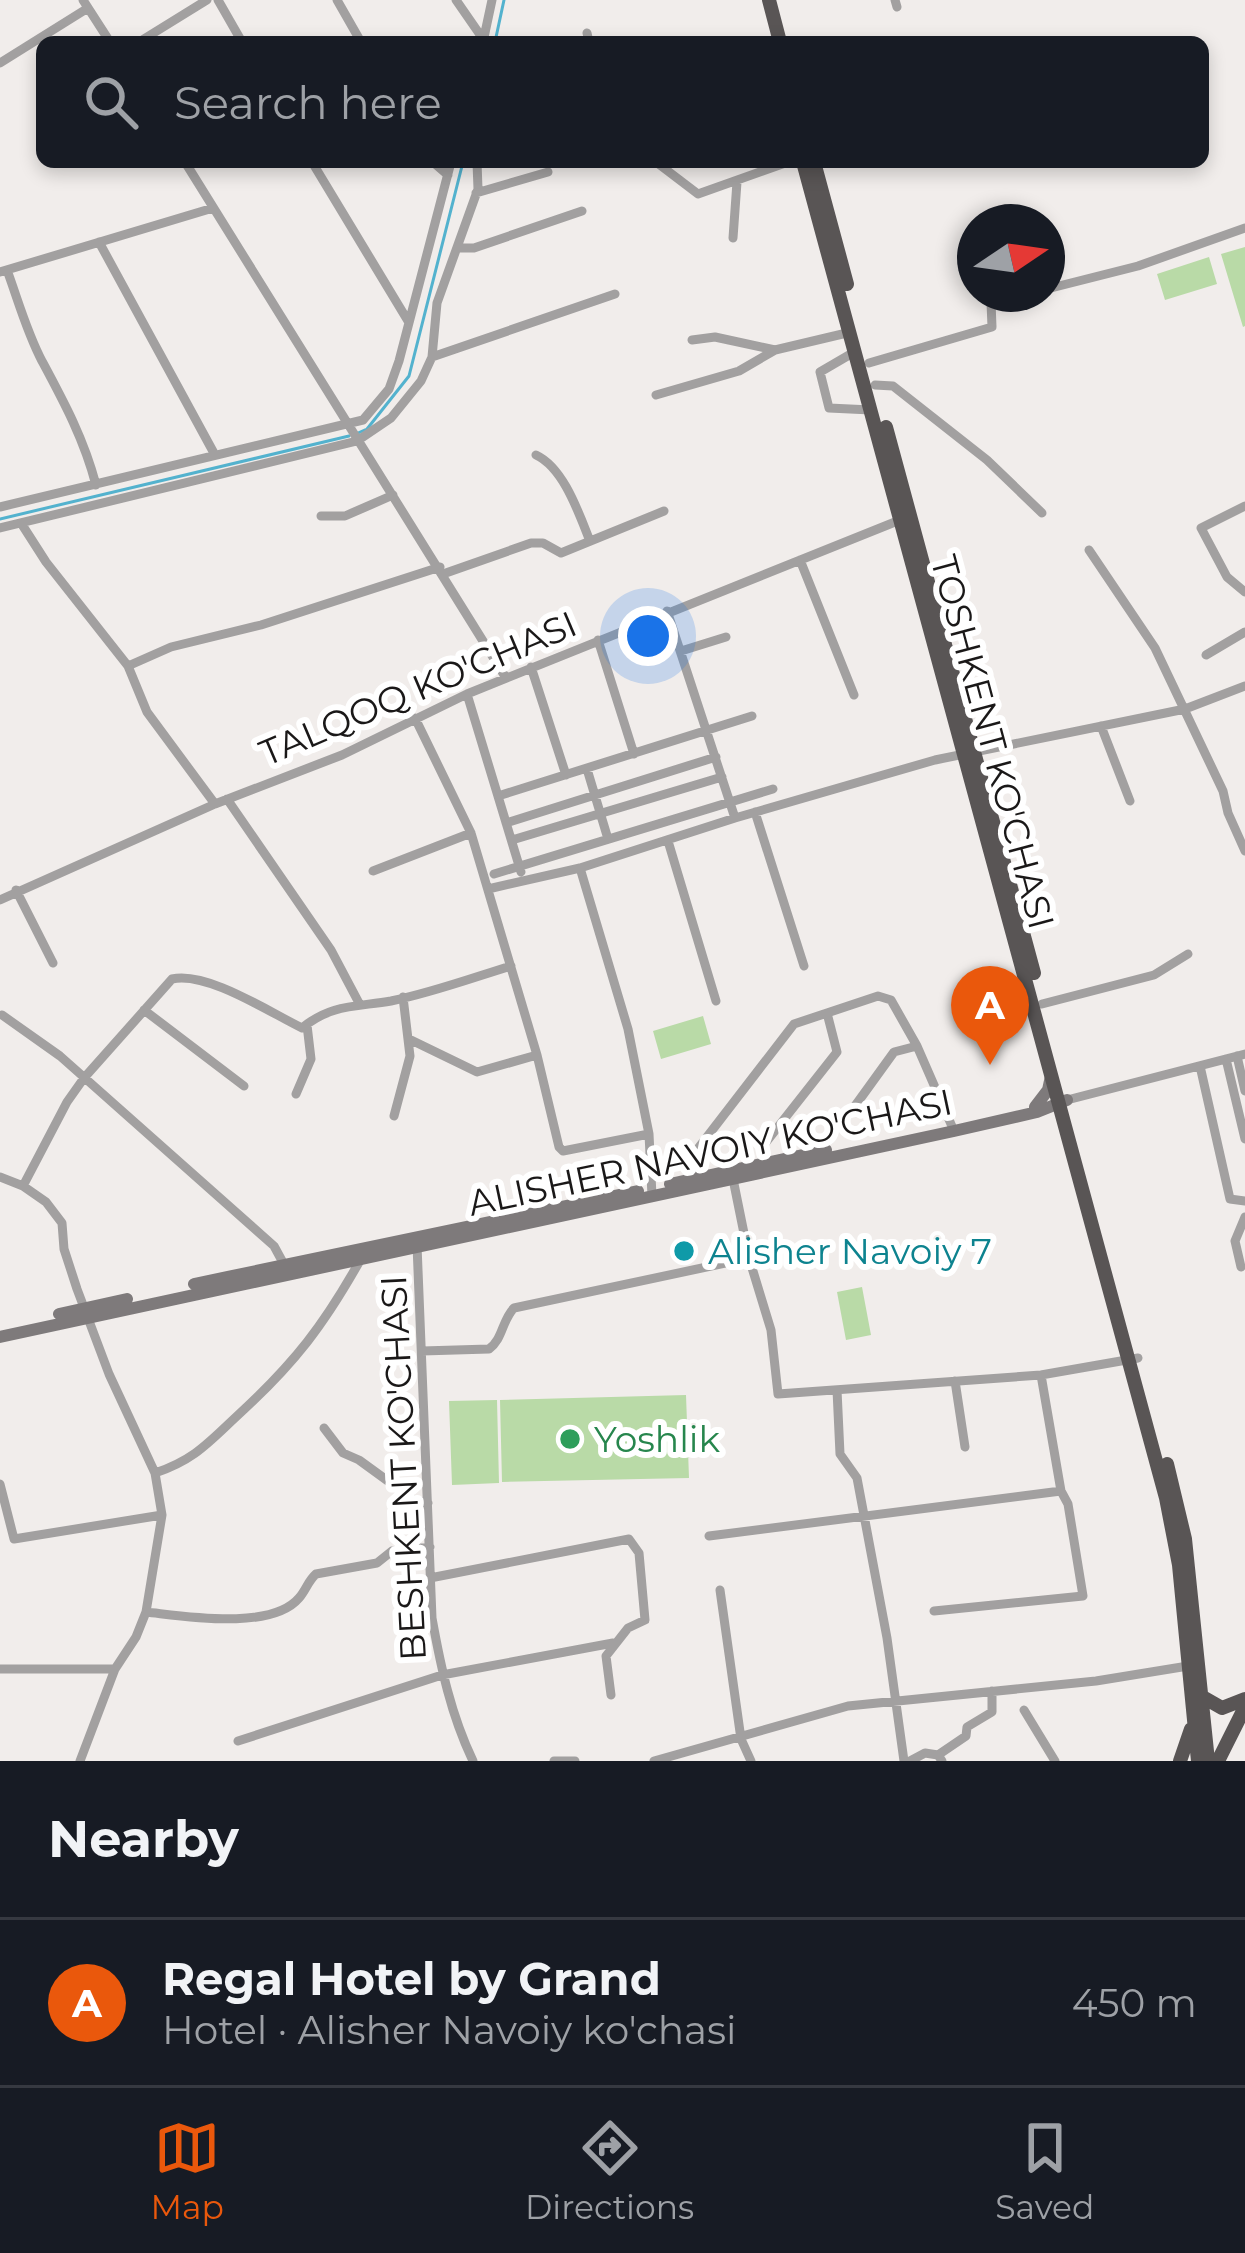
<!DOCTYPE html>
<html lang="en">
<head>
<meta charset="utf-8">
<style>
	:root { --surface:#171b24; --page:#20242c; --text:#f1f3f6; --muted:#9ea1a6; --line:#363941; --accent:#ea580c }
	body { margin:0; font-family:Montserrat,sans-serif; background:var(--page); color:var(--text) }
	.compass { position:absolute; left:957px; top:204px; width:108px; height:108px; border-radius:50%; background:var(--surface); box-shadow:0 6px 18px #0003; rotate:77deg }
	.you { position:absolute; left:648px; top:636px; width:42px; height:42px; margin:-30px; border:9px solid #fff; border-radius:50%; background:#1a73e8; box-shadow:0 0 0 18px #1a73e833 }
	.badge { display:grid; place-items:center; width:78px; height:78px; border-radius:50%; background:var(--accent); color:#fff; font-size:39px; font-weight:700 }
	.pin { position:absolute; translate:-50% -99px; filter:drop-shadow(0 3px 6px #0008) }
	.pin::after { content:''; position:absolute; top:63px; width:42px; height:36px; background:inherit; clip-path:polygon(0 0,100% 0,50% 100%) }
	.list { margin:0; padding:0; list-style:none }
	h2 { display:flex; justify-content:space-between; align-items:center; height:156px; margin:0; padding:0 48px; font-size:51px }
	h2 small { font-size:39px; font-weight:400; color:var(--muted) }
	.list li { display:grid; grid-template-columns:78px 1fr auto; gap:36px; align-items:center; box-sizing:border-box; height:168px; padding:0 48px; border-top:3px solid var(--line) }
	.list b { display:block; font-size:45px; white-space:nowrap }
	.list p { margin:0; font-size:39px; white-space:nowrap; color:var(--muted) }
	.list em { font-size:39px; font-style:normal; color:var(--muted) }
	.icon { flex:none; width:66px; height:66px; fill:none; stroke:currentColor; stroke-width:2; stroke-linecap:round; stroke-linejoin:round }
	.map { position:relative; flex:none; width:1245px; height:1761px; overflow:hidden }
	.search { position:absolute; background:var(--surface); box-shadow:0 6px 18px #0003; left:36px; right:36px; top:36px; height:132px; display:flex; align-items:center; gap:30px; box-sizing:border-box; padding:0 42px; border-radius:18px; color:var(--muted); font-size:45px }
	.sheet { height:324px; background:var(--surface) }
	nav { display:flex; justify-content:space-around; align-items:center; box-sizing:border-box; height:168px; border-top:3px solid var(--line); background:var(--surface); font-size:33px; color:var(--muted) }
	nav a { display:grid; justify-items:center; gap:6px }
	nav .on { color:var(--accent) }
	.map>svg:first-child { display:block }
	.green { fill:#b9daa7 }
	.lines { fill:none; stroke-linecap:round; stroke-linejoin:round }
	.stream { stroke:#53b2ce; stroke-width:3 }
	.minor { stroke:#a2a0a0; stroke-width:9 }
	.secondary { stroke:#7e7a7b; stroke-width:12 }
	.trunk { stroke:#595555; stroke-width:14 }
	.culture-dot { fill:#0f9aa8; stroke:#fff; stroke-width:4.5 }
	.leisure-dot { fill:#2e9e5b; stroke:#fff; stroke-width:4.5 }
	.labels { text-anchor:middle; stroke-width:12; stroke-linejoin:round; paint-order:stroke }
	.street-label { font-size:36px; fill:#1a1818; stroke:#fff }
	.culture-label { font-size:36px; fill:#0d838f; stroke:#fff; text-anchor:start }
	.leisure-label { font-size:36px; fill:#27864d; stroke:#fff; text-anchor:start }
</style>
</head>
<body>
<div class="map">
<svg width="1245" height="1761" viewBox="0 0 1245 1761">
	<rect width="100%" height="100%" fill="#f1edeb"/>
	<path class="green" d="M1245 247V326L1243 327 1221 254Z
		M1209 257 1217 284 1165 300 1157 274Z
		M703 1016 711 1044 661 1059 653 1031Z
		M862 1287 871 1335 846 1340 837 1292Z
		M686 1395 689 1478 502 1482 500 1400Z
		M497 1400 499 1483 452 1485 449 1401Z"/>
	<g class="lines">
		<path class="stream" d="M495 42 504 0
			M358 433 367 429 409 376 463 162
			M0 519 349 436"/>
		<path class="minor" d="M83 0 110 42
			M218 0 242 42
			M337 0 361 42
			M456 0 483 39
			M895 0 897 7
			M587 33 589 42
			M139 42 207 0
			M483 42 492 0
			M0 63 88 8
			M185 162 506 678
			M312 162 408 321
			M433 162 448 175
			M656 162 698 194 788 162
			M476 193 548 172
			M733 238 737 182
			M99 242 215 455
			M459 248H474L582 211
			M7 270C18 300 27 333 42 361 64 402 84 439 96 485
			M0 272 213 208
			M1047 289 1138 266 1245 228
			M692 340 715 337 775 350
			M856 351 820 372 829 408 871 410
			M432 357 615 294
			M869 363 992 327 991 302 1025 294
			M875 385 893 386 987 460 1042 513
			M656 395 739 371 775 350 851 332
			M536 455C564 468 579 514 590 541
			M1245 506 1201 528 1227 577 1245 592
			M0 507 363 420 389 389 399 361 451 162
			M321 516H345L393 495
			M21 523 46 562 128 666 147 712 215 804
			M0 528 357 441 391 418 421 381 432 357 437 303 478 189 477 162
			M1089 550 1155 648 1223 791 1228 813 1245 851
			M800 560 854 695
			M443 574 531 543H543L561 553 664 511
			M667 611 735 818
			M598 640 634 754
			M681 651 726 637
			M1206 655 1245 632
			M128 666 171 647 261 625 440 567
			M531 667 566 775
			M467 694 521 872
			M415 718 471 833 537 1055 559 1147 563 1151 649 1134
			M1101 726 1130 801
			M587 769 608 839
			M498 796 752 716
			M227 799 331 950 359 1003
			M755 812 804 966
			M506 823 716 757
			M512 840 722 777
			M668 841 716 1001
			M580 868 628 1029 649 1134 652 1196
			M373 871 471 833
			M494 874 773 789
			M488 889 580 868 735 818 935 760 1185 709 1245 686
			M16 890 53 963
			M0 900 215 804 342 755 467 694 900 520
			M1042 1004 1154 975 1188 954
			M144 1010 244 1086
			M2 1015 60 1056 274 1246 287 1270
			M411 1040 477 1072 537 1055
			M1237 1056 1245 1091
			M1226 1059 1245 1139
			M1200 1066 1230 1199 1245 1201
			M296 1094 311 1059 307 1025
			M1067 1100 1245 1054
			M394 1116 410 1056 403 997
			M847 1117 894 1052 917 1046
			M763 1146 837 1052 827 1013
			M0 1177 23 1186 46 1202 62 1223 64 1249 77 1289 109 1374 155 1473 162 1515 146 1612 136 1637 115 1669 80 1761
			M697 1178 693 1155 794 1024 878 996 891 1000 917 1046 954 1131
			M23 1186 67 1102 84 1078 172 979C207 971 269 1012 302 1028 331 1004 356 1007 391 1001 431 993 472 978 511 966
			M417 1245 432 1618C441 1668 451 1715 473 1761
			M749 1258 771 1330 778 1394 1041 1375 1138 1358
			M1241 1267 1235 1241 1245 1217
			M422 1351 489 1349C503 1339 502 1320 514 1308L749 1258 733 1179
			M955 1381 965 1447
			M837 1390 840 1454 857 1478 887 1638 904 1761
			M324 1428 343 1453 359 1460 414 1500 428 1503
			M155 1473C194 1460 208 1443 237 1416 295 1363 324 1325 362 1257
			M0 1484 14 1539 162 1515
			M709 1536 1061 1491
			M430 1578 629 1539 639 1553 645 1620 628 1628 606 1656 611 1695
			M720 1590 741 1739 751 1761
			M934 1611 1083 1596 1068 1504 1061 1491 1041 1375
			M146 1612C184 1616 271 1631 299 1598 306 1590 308 1581 316 1574L377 1563 392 1551 430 1547
			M0 1669H115
			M1024 1710 1055 1761
			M238 1741 442 1675 613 1643
			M938 1755 966 1736 967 1727 992 1712V1691
			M554 1761H575
			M654 1761 848 1706 1096 1681 1188 1666
			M910 1761 925 1753 938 1755 942 1761"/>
		<path class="secondary" d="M1035 1107 1048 1090 1051 1076
			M670 1184 826 1150
			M194 1284 638 1191
			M59 1314 127 1299
			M0 1337 954 1131 1037 1112 1067 1100"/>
		<path class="trunk" d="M769 0 780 42
			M803 162 1166 1498 1179 1565 1198 1761
			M814 162 847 284
			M886 427 1034 973
			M1167 1464 1185 1539 1208 1761
			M1201 1696 1222 1708 1245 1699
			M1180 1761 1191 1729
			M1218 1761 1245 1707"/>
	</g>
	<circle class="culture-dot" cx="684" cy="1251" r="12"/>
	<circle class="leisure-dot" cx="570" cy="1439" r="12"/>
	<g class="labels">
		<g class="street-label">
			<text transform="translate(418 688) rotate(-23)" y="13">TALQOQ KO'CHASI</text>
			<text transform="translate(993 742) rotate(75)" y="13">TOSHKENT KO'CHASI</text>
			<text transform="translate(710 1152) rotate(-12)" y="13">ALISHER NAVOIY KO'CHASI</text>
			<text transform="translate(403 1468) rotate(-93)" y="13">BESHKENT KO'CHASI</text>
		</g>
		<g class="culture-label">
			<text x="708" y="1264">Alisher Navoiy 7</text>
		</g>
		<g class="leisure-label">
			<text x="594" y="1452">Yoshlik</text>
		</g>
	</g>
</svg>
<svg class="compass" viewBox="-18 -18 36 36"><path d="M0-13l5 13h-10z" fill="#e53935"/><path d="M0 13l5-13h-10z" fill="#9ea1a6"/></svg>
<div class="you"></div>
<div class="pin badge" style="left:990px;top:1065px">A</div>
<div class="search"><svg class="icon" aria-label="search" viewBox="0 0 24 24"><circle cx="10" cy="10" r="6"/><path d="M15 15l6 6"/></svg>Search here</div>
</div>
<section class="sheet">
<h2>Nearby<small></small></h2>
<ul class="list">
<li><span class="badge">A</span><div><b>Regal Hotel by Grand</b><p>Hotel · Alisher Navoiy ko'chasi</p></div><em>450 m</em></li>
</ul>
</section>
<nav>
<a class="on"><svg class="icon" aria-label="map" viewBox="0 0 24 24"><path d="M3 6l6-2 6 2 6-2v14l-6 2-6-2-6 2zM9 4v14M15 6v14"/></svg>Map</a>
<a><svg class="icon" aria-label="directions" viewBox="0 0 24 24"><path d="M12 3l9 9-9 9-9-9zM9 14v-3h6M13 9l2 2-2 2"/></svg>Directions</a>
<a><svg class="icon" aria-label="saved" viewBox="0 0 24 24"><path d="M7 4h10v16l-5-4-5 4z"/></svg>Saved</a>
</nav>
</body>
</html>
